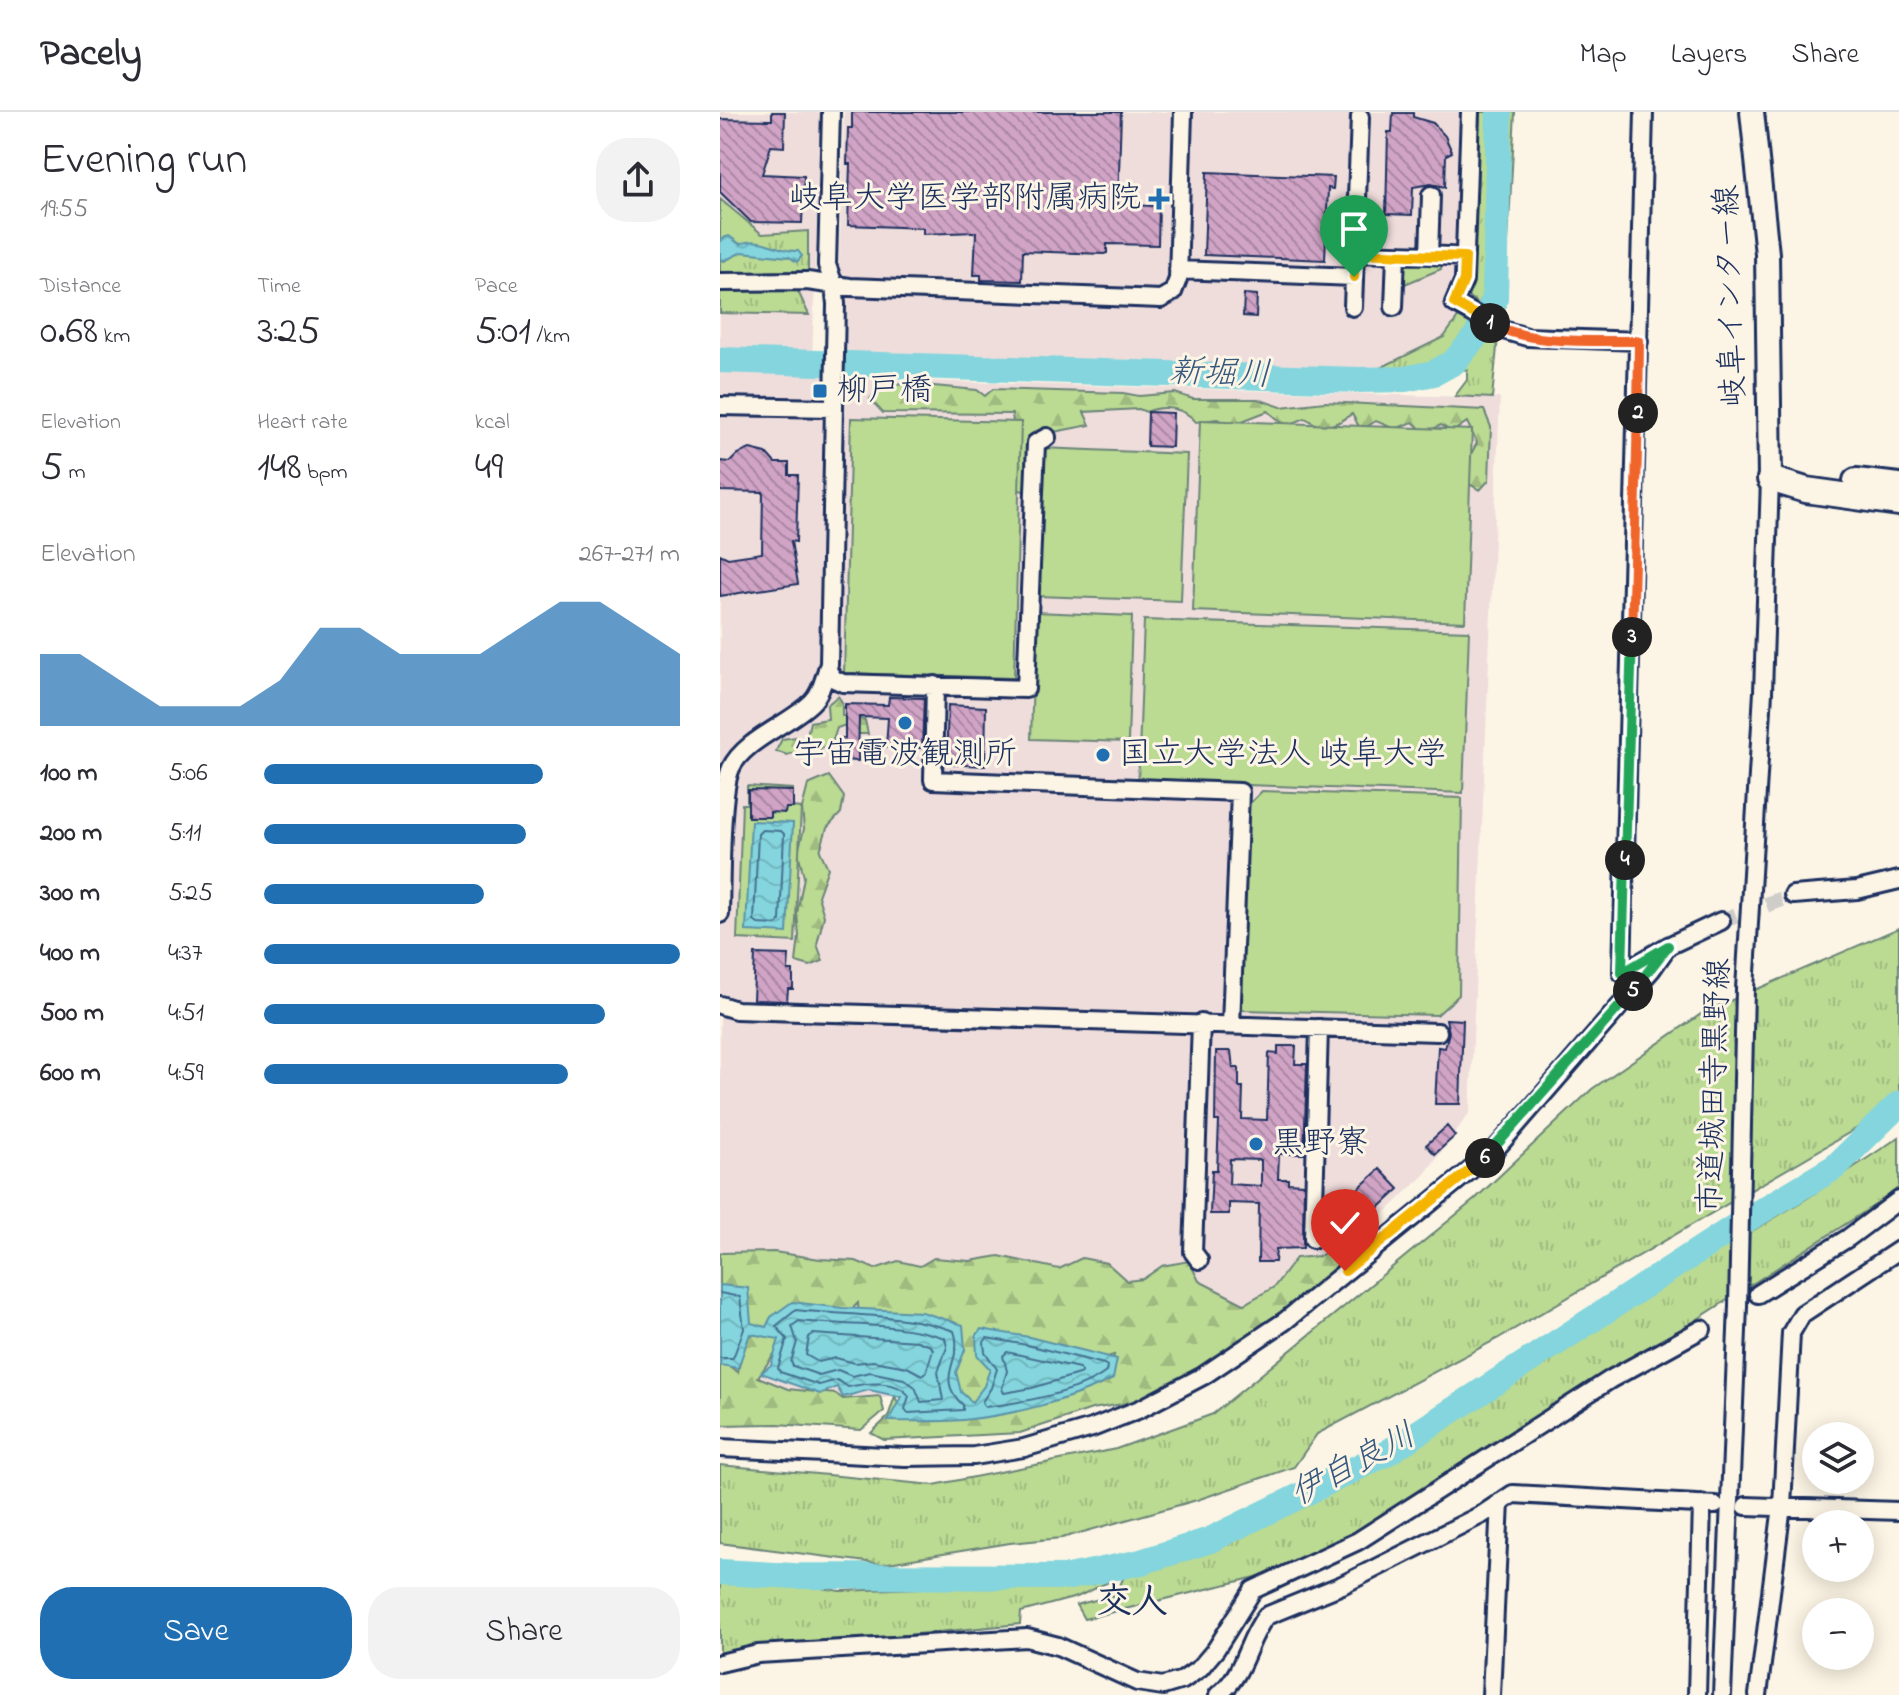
<!DOCTYPE html>
<meta charset="utf-8">
<style>
:root{--surface:#fff;--page:#f2f2f3;--text:#2b2b33;--muted:#7c7c81;--line:#e1e1e2;--accent:#1f6fb2}
body{margin:0;font-family:"Indie Flower","Klee One",sans-serif;background:var(--page);color:var(--text);height:100vh;display:flex;flex-direction:column;font-size:30px;white-space:nowrap}
*{box-sizing:border-box;margin:0}
p{font-size:26px;color:var(--muted)}
.icon{flex:none;width:44px;height:44px;fill:none;stroke:currentColor;stroke-width:2;stroke-linecap:round;stroke-linejoin:round}
.map{position:relative;flex:1;overflow:hidden}
.sheet{display:flex;flex-direction:column;background:var(--surface);width:720px}
.sheet>*{flex:none}
.fabs{position:absolute;left:1082px;top:1310px;display:grid;gap:16px}
.fabs a{display:grid;place-items:center;width:72px;height:72px;border-radius:50%;background:var(--surface);box-shadow:0 4px 20px #0003;font-size:40px}
.pin{position:absolute;display:grid;place-items:center;width:68px;height:68px;color:#fff;margin:-82px -34px;border-radius:50% 50% 50% 0;rotate:-45deg;box-shadow:0 0 8px #0007}
.pin .icon{rotate:45deg}
.km{position:absolute;width:40px;height:40px;margin:-20px;border-radius:50%;background:#222;color:#fff;font-size:22px;line-height:40px;text-align:center}
.round{display:grid;place-items:center;flex:none;width:84px;height:84px;border-radius:32px;background:var(--page)}
.headline{display:flex;align-items:center;justify-content:space-between;height:136px;padding:0 40px}
h1{font-size:44px;font-weight:600;line-height:60px}
.metrics{display:grid;grid-template-columns:repeat(3,1fr);gap:12px;height:136px;padding:8px 40px}
.metrics div{display:grid;align-content:center}
.metrics b{font-size:40px;font-weight:600}
.metrics small{font-size:22px;font-weight:400}
.metrics p{font-size:22px}
.chart{height:224px;padding:16px 40px}
.chart p{display:flex;justify-content:space-between}
.chart svg{width:100%;height:144px;margin-top:8px;fill:var(--accent);opacity:.7}
.cta{display:flex;gap:16px;margin-top:auto;padding:16px 40px}
.cta a{flex:1;height:92px;border-radius:32px;background:var(--accent);color:#fff;font-size:32px;font-weight:600;line-height:92px;text-align:center}
.cta a+a{background:var(--page);color:var(--text)}
ul{padding:0 40px;list-style:none;font-size:26px}
li{display:grid;grid-template-columns:128px 96px 1fr;align-items:center;height:60px}
li i{height:20px;border-radius:10px;background:var(--accent)}
header{display:flex;align-items:center;gap:48px;box-sizing:border-box;height:112px;padding:0 40px;background:var(--surface);border-bottom:2px solid var(--line)}
header strong{font-size:38px}
nav{display:flex;gap:44px;margin-inline-start:auto;font-size:28px}
main{display:flex;flex:1;min-height:0}
.map>svg:first-child{display:block}
.built{fill:#efdddc}
.grass{fill:url(#grass-tufts);stroke:#6b8478;stroke-width:2}
.forest{fill:url(#forest-firs);stroke:#6b8478;stroke-width:2}
.pitch{fill:#bbda92;stroke:#6b8478;stroke-width:2}
.water{fill:url(#water-waves);stroke:#5a93aa;stroke-width:2}
.lines{fill:none;stroke-linecap:round;stroke-linejoin:round}
.shore{stroke:#457191;stroke-width:2}
.river{stroke:#84d5dd;stroke-width:26}
.building{fill:url(#building-back-hatch);stroke:#1b2f5e;stroke-width:2;fill-rule:evenodd}
.minor-tunnel{stroke:#cfcdca;stroke-width:16;stroke-dasharray:16 8;stroke-linecap:butt}
.minor-casing{stroke:#1b2f5e;stroke-width:22}
.major-casing{stroke:#1b2f5e;stroke-width:28}
.highway-casing{stroke:#1b2f5e;stroke-width:30}
.minor{stroke:#fcf5e5;stroke-width:16}
.major{stroke:#fcf5e5;stroke-width:22}
.highway{stroke:#fcf5e5;stroke-width:24}
.split-1-casing{stroke:#fff;stroke-width:16}
.split-2-casing{stroke:#fff;stroke-width:16}
.split-3-casing{stroke:#fff;stroke-width:16}
.split-4-casing{stroke:#fff;stroke-width:16}
.split-5-casing{stroke:#fff;stroke-width:16}
.split-6-casing{stroke:#fff;stroke-width:16}
.split-7-casing{stroke:#fff;stroke-width:16}
.split-1{stroke:#f5b400;stroke-width:10}
.split-2{stroke:#f0652b;stroke-width:10}
.split-3{stroke:#f0652b;stroke-width:10}
.split-4{stroke:#22a559;stroke-width:10}
.split-5{stroke:#22a559;stroke-width:10}
.split-6{stroke:#22a559;stroke-width:10}
.split-7{stroke:#f5b400;stroke-width:10}
.poi-dot{fill:#1f6fb2;stroke:#fcf5e5;stroke-width:3}
.labels{text-anchor:middle;dominant-baseline:central;stroke-width:6;stroke-linejoin:round;paint-order:stroke}
.poi-label{font-size:32px;fill:#1b2f5e;stroke:#fcf5e5;text-anchor:start}
.street-label{font-size:32px;fill:#1b2f5e;stroke:#fcf5e5}
.water-label{font-size:34px;font-style:italic;fill:#35587e;stroke:#fcf5e5}
.quarter-label{font-size:36px;font-weight:bold;fill:#1b2f5e;stroke:#fcf5e5}
</style>
<header>
<strong>Pacely</strong>
<nav><a>Map</a><a>Layers</a><a>Share</a></nav>
</header>
<main>
<section class="sheet">
<div class="headline"><div><h1>Evening run</h1><p>19:55</p></div><a class="round"><svg class="icon" aria-label="share" viewBox="0 0 24 24"><path d="M12 15V3M7 8l5-5 5 5M5 13v7h14v-7"/></svg></a></div>
<div class="metrics">
<div><p>Distance</p><b>0.68<small> km</small></b></div>
<div><p>Time</p><b>3:25</b></div>
<div><p>Pace</p><b>5:01<small> /km</small></b></div>
</div>
<div class="metrics">
<div><p>Elevation</p><b>5<small> m</small></b></div>
<div><p>Heart rate</p><b>148<small> bpm</small></b></div>
<div><p>kcal</p><b>49</b></div>
</div>
<div class="chart"><p><span>Elevation</span>267–271 m</p>
<svg viewBox="0 0 160 44" preserveAspectRatio="none"><path d="M0 44V22L10 22L20 30L30 38L40 38L50 38L60 30L70 14L80 14L90 22L100 22L110 22L120 14L130 6L140 6L150 14L160 22V44z"/></svg>
</div>
<ul>
<li><b>100 m</b>5:06<i style="width:67%"></i></li>
<li><b>200 m</b>5:11<i style="width:63%"></i></li>
<li><b>300 m</b>5:25<i style="width:53%"></i></li>
<li><b>400 m</b>4:37<i style="width:100%"></i></li>
<li><b>500 m</b>4:51<i style="width:82%"></i></li>
<li><b>600 m</b>4:59<i style="width:73%"></i></li>
</ul>
<div class="cta"><a>Save</a><a>Share</a></div>
</section>
<div class="map">
<svg width="1179" height="1583" viewBox="0 0 1179 1583">
<defs>
<pattern id="grass-tufts" width="24" height="20" patternUnits="userSpaceOnUse" patternTransform="scale(2)"><rect width="24" height="20" fill="#bbda92"/><path d="M3 7l-1-3M5 7V3M7 7l1-3M15 17l-1-3M17 17v-4M19 17l1-3" fill="none" stroke="#a0bb80"/></pattern>
<pattern id="forest-firs" width="22" height="20" patternUnits="userSpaceOnUse" patternTransform="scale(2)"><rect width="22" height="20" fill="#bbda92"/><path d="M5 1l3.5 6h-7zM16 11l3.5 6h-7z" fill="#a0bb80"/></pattern>
<pattern id="water-waves" width="16" height="10" patternUnits="userSpaceOnUse" patternTransform="scale(2)"><rect width="16" height="10" fill="#84d5dd"/><path d="M0 5q4-4 8 0t8 0" fill="none" stroke="#71b7c0"/></pattern>
<pattern id="building-back-hatch" width="6" height="6" patternUnits="userSpaceOnUse" patternTransform="scale(2)"><rect width="6" height="6" fill="#d1a4c6"/><path d="M-1 5l2 2M0 0l6 6M5-1l2 2" fill="none" stroke="#a986a4"/></pattern>
</defs>
<rect width="100%" height="100%" fill="#fcf5e5"/>
<filter id="ink" filterUnits="userSpaceOnUse"><feTurbulence type="fractalNoise" baseFrequency=".0125" numOctaves="2"/><feDisplacementMap in="SourceGraphic" scale="16" xChannelSelector="R" yChannelSelector="G"/><feConvolveMatrix kernelMatrix="1 2 1 2 8 2 1 2 1" color-interpolation-filters="sRGB"/></filter>
<g filter="url(#ink)">
<path class="built" d="M0 0H101L92 251 143 267 780 286 750 1000 705 1062 631 1134 530 1215 0 1317Z
M124 0H760L753 173 739 204 724 225 660 256 116 242Z"/>
<path class="grass" d="M760 0H774L770 184 763 195 747 184 753 173Z
M784 0H795L784 205 779 182Z
M0 87 42 122 88 119V164L0 167Z
M691 150H722L721 157 685 172 684 155Z
M48 176 77 177 89 203 0 201V178L13 180Z
M739 204 778 225 772 286 735 284 747 268V258L712 251 666 267 660 256 724 225Z
M1179 816V981L1156 1005 777 1227 597 1322 574 1355 477 1388 342 1426 290 1431 162 1452 0 1431V1353L214 1373 396 1337 493 1302 754 1088 872 977 984 900Z
M1179 1025V1075L1163 1088 735 1363 584 1448 536 1465 364 1507 356 1493 395 1483 406 1461 490 1436 580 1394 863 1224 922 1184 1086 1087Z
M0 1460 120 1479 311 1472 385 1463 395 1467 357 1485 301 1500 300 1512 19 1539 0 1544Z"/>
<path class="forest" d="M192 272 257 278 265 284 273 277 403 281 419 284 455 281 473 287H538L561 295 605 290 764 298 771 315 769 368 760 378 747 371V349L757 331 747 310 732 320 721 313 705 321 693 310 675 317 656 309 641 318 632 302 619 310 603 316 585 306 566 314 548 299 512 313 497 307 476 310C464 295 443 293 426 300L419 297 364 300 370 313 313 324 316 328 306 348 313 361 307 380 296 377 295 328 292 302 163 301 150 287 162 273Z
M118 584 122 590V604L145 608 148 622H138L129 612 117 616 112 631 102 636 98 642 87 645 76 640 67 643 56 639 62 627 76 625 85 632 90 610 108 607 107 593Z
M109 664 124 685 121 701 107 716 100 739 108 756 98 784 104 804 97 832 103 849 90 854 76 850 79 824 77 801 84 765 78 740 84 717 82 696 88 673Z
M633 1121 647 1129 619 1158 594 1178 559 1210 458 1273 427 1288 372 1297 300 1321 164 1328 151 1321 168 1305 175 1284 181 1299 176 1309 259 1305 332 1285 360 1268 362 1275 376 1272 391 1264 394 1243 374 1249 321 1232 292 1236 282 1221 277 1225 267 1218 260 1229 273 1265 262 1287 245 1297 229 1259 241 1244V1215L215 1210 195 1212 181 1205 162 1213 139 1210 138 1191 121 1208 75 1197 56 1217 30 1214 24 1197 25 1183 0 1180V1141L54 1140 100 1147 136 1149 155 1157 178 1149 200 1154 214 1146 250 1149 279 1144 339 1157 362 1146 387 1151 407 1169 423 1167 442 1154 469 1149 479 1169 524 1192 554 1175 576 1146 600 1144Z
M45 1219 64 1228 38 1265 68 1277 116 1282 123 1287 160 1284 164 1299 141 1318 57 1312 0 1313V1248L18 1260 25 1225Z"/>
<path class="pitch" d="M131 306 301 310 294 566 124 561Z
M480 308 752 318 745 510 473 499Z
M321 336 467 342 461 489 316 484Z
M315 500 412 504 408 630 311 627Z
M424 508 749 519 743 681 418 669Z
M27 674 73 677 72 695 81 696 75 830 17 827 22 692H27Z
M542 679 742 686 739 883 717 903 522 898 526 695Z"/>
<path class="water" d="M9 124 20 132C42 123 57 140 78 139L82 144 77 150 69 145 22 140 4 149 0 146V127Z
M31 709 73 711 67 821 26 819Z
M0 1173 28 1176 31 1211 46 1215 51 1205 72 1190 123 1196 202 1200 243 1213 245 1238 236 1260 241 1280 252 1290 264 1274 270 1257 257 1243 256 1224 261 1217 309 1225 397 1247 393 1267C348 1289 293 1303 243 1308 218 1310 193 1309 168 1309L181 1285 149 1278 123 1285 117 1275 100 1282 41 1261 51 1253 59 1227 30 1222 18 1256 0 1253Z"/>
<g class="lines">
<path class="shore" d="M42 718 61 719 64 722 60 809 57 813 38 812 34 809 38 722Z
M0 1181 20 1185 24 1217 13 1246H0
M76 1198C129 1204 184 1201 234 1219 245 1247 212 1265 243 1293V1298L188 1301 185 1297 189 1284C177 1267 146 1271 128 1275L117 1268 99 1273 60 1260 58 1256 67 1227 56 1214Z
M79 1209C127 1214 179 1210 225 1226L227 1235 218 1260 223 1288 201 1290 195 1275 184 1267 150 1260 132 1264 118 1258 99 1263 73 1254 71 1250 77 1230 72 1214Z
M93 1222 197 1229 211 1234 213 1238 206 1260 202 1263 187 1255 153 1249 135 1251 116 1246 98 1250 86 1243 89 1225Z
M267 1226 307 1233 384 1252 387 1254 386 1260C359 1281 299 1291 265 1295L262 1290 271 1276 277 1257 265 1240 264 1230Z
M287 1240 359 1256 362 1261 312 1276 284 1281 282 1277 287 1259 283 1244Z"/>
<path class="river" d="M0 248 639 268 685 267 714 261 734 250 757 223 775 186 779 0
M0 1460 74 1464 349 1465 421 1450 490 1428 667 1341 1016 1114 1115 1055 1179 992"/>
</g>
<path class="building" d="M52 0H65L64 35 51 34 42 62 84 64 82 111 31 110 0 80V7L52 8Z
M132 0H401L398 93 439 94 438 133 387 132V141L384 142 303 139 302 169 261 168V163H254L256 120 203 122V116L128 113 130 52H127L128 16H132Z
M673 1H693V5L713 11 725 24 732 40 726 43 725 75 711 72 693 75 692 103 666 102 668 20H672Z
M487 60 614 65 613 77 608 76 605 148 484 143Z
M524 182 537 183 536 205 523 204Z
M428 300 453 301 452 335 427 334Z
M30 337 46 341 55 351H69V363H78L76 430 71 429 78 472 0 484V442L8 446 42 441 43 380 0 379V349L10 350 18 342Z
M169 585 204 586 202 636 166 635 168 606 139 605 138 649 117 648 118 626H125V592L168 593Z
M228 593 266 595 265 654 226 652Z
M28 678 73 679V696H66L65 701 50 700V705H28Z
M35 842 69 843 68 859H73V877H68L67 889 33 888Z
M726 907 743 908 740 992H715L718 935 725 936 729 920Z
M558 934H576L575 952H587L584 1042H559L558 1067H568V1071L584 1072 583 1136 556 1137 555 1150H538L539 1092 509 1091V1102H490L492 1058H497L499 1009H495L496 939H511L513 956H519V975H523L522 1007 547 1008 549 941 558 942ZM510 1047 541 1048V1074L509 1072Z
M727 1014 735 1024 715 1042 706 1033Z
M660 1057 679 1077 649 1105 630 1084Z"/>
<g class="lines">
<path class="minor-tunnel" d="M1001 809 1073 783"/>
<g class="minor-casing">
<path id="minor" d="M750 0 744 168 734 191 783 218 807 225 919 229
M711 83 709 143 745 145
M635 141 709 143
M458 158 634 165
M0 170 87 169 130 175 441 187 453 180 458 167 463 0
M633 195 640 5
M674 195 676 143
M0 294 113 296
M107 557 114 567 123 571 306 577 316 331 327 325
M215 573 213 668 520 680 511 913
M1073 783 1137 778 1179 768
M0 802C1 771 0 681 11 656 24 628 70 612 92 590 102 580 104 565 109 552L116 192 114 173 107 153 111 0
M902 861 924 0
M902 861 948 834 1001 809
M0 893 16 898 718 920
M593 1127 599 916
M479 1148 473 1140 481 911
M1038 1182 1128 1126 1179 1088
M0 1336 185 1345 254 1344 304 1336 372 1316 420 1297 483 1264 565 1209 774 1039 932 857 948 834
M1026 1394 1179 1399
M0 1551 38 1542 307 1526 338 1534 417 1570 443 1574 463 1568 480 1556 496 1537 533 1478 638 1429 891 1267 982 1217
M498 1583C525 1563 526 1529 546 1504L622 1473 763 1402 793 1382 995 1393
M771 1583 780 1390
M977 1583 982 1392
M1002 1583 1018 1194 1025 877 1043 580 1050 367
M1038 1583 1062 1394 1071 1221 1082 1202 1179 1138"/>
</g>
<g class="major-casing">
<path id="major" d="M1032 0 1047 142 1050 367"/>
</g>
<g class="highway-casing">
<path id="highway" d="M1050 367 1086 378 1179 391
M1136 369 1179 374"/>
</g>
<use href="#minor" class="minor"/>
<use href="#major" class="major"/>
<use href="#highway" class="highway"/>
</g>
</g>
<g class="lines" filter="url(#ink)">
<g class="split-1-casing">
<path id="split-1" d="M634 165 635 141 745 145 744 168 734 191 770 211"/>
</g>
<g class="split-2-casing">
<path id="split-2" d="M770 211C812 234 872 228 919 229L918 301"/>
</g>
<g class="split-3-casing">
<path id="split-3" d="M912 525 918 301"/>
</g>
<g class="split-4-casing">
<path id="split-4" d="M905 748 912 525"/>
</g>
<g class="split-5-casing">
<path id="split-5" d="M905 748 902 861 948 834 913 879"/>
</g>
<g class="split-6-casing">
<path id="split-6" d="M765 1046 913 879"/>
</g>
<g class="split-7-casing">
<path id="split-7" d="M625 1159 765 1046"/>
</g>
<use href="#split-1" class="split-1"/>
<use href="#split-2" class="split-2"/>
<use href="#split-3" class="split-3"/>
<use href="#split-4" class="split-4"/>
<use href="#split-5" class="split-5"/>
<use href="#split-6" class="split-6"/>
<use href="#split-7" class="split-7"/>
</g>
<g class="poi-dot">
<path d="M435 75h8v8h8v8h-8v8h-8v-8h-8v-8h8z"/>
<rect x="92" y="271" width="16" height="16" rx="4"/>
<circle cx="185" cy="611" r="8"/>
<circle cx="383" cy="643" r="8"/>
<circle cx="536" cy="1032" r="8"/>
</g>
<g class="labels">
<g class="poi-label">
<text x="421" y="87" text-anchor="end">岐阜大学医学部附属病院</text>
<text x="116" y="279">柳戸橋</text>
<text x="185" y="643" text-anchor="middle">宇宙電波観測所</text>
<text x="399" y="643">国立大学法人 岐阜大学</text>
<text x="552" y="1032">黒野寮</text>
</g>
<g class="street-label">
<text transform="translate(1012 184) rotate(-92)">岐阜インター線</text>
<text transform="translate(996 974) rotate(-88)">市道城田寺黒野線</text>
</g>
<g class="water-label">
<text transform="translate(500 263) rotate(2)">新堀川</text>
<text transform="translate(634 1354) rotate(-28)">伊自良川</text>
</g>
<g class="quarter-label">
<text x="412" y="1491">交人</text>
</g>
</g>
</svg>
<div class="fabs">
<a><svg class="icon" aria-label="layers" viewBox="0 0 24 24"><path d="M12 4l9 5-9 5-9-5zM3 14l9 5 9-5"/></svg></a>
<a>+</a>
<a>−</a>
</div>
<div class="pin" style="left:634px;top:165px;background:#1e9e55"><svg class="icon" aria-label="arrive" viewBox="0 0 24 24"><path d="M6 21V4h12l-3 4 3 4H6"/></svg></div>
<div class="pin" style="left:625px;top:1159px;background:#d93025"><svg class="icon" aria-label="check" viewBox="0 0 24 24"><path d="M5 12l5 5 9-10"/></svg></div>
<b class="km" style="left:770px;top:211px">1</b>
<b class="km" style="left:918px;top:301px">2</b>
<b class="km" style="left:912px;top:525px">3</b>
<b class="km" style="left:905px;top:748px">4</b>
<b class="km" style="left:913px;top:879px">5</b>
<b class="km" style="left:765px;top:1046px">6</b>
</div>
</main>
